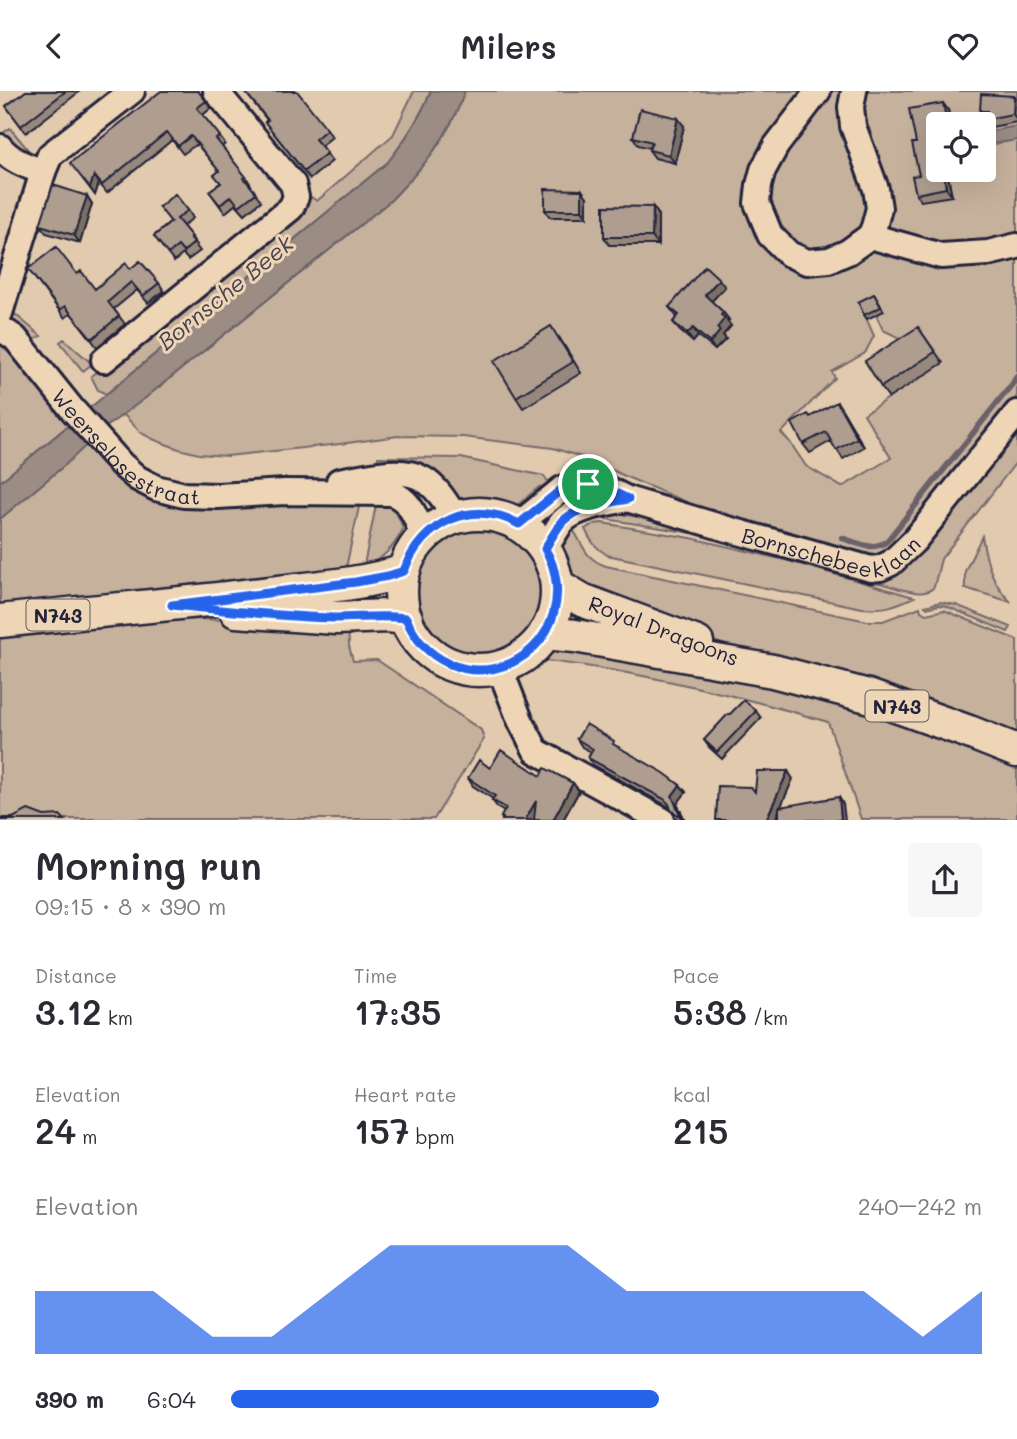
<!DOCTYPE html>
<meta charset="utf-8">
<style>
:root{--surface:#fff;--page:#f7f7f7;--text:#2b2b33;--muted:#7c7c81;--accent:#2563eb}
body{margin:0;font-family:Mali,sans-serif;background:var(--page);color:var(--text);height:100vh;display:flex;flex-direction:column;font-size:26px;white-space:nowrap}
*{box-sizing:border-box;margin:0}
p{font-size:23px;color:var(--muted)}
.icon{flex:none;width:38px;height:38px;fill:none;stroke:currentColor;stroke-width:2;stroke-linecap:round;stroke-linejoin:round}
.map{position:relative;height:729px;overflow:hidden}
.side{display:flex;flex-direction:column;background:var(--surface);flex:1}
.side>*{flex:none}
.controls{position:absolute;left:926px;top:21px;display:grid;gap:14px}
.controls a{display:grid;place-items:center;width:70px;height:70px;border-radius:7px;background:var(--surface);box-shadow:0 7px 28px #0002;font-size:35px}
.pin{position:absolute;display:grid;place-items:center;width:60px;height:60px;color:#fff;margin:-30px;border:4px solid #fff;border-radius:50%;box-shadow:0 2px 7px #0007}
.round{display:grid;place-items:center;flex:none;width:74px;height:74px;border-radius:7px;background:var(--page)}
.headline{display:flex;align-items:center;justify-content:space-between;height:119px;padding:0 35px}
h1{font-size:38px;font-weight:600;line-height:52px}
.figures{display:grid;grid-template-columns:repeat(3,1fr);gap:10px;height:119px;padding:7px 35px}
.figures div{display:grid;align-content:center}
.figures b{font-size:35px;font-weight:600}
.figures small{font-size:19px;font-weight:400}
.figures p{font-size:19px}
.chart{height:196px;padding:14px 35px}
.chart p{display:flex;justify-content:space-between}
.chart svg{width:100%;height:126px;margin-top:7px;fill:var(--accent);opacity:.7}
ul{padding:0 35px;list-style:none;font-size:23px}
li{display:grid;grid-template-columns:112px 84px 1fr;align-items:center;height:52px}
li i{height:18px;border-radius:9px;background:var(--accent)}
header{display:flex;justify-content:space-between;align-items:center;height:91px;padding:0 35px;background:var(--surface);font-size:32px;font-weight:600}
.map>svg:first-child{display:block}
.green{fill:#c6b19d;stroke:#746a6c;stroke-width:2;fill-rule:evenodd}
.water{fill:#9b8c84;stroke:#6b6267;stroke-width:2}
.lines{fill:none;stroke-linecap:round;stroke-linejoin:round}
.stream{stroke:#6b6267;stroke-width:6}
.minor-casing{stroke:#22223b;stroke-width:30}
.major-casing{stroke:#22223b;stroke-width:37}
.minor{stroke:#eed5b6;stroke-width:24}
.major{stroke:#eed5b6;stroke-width:32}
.wall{fill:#96887c;stroke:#22223b;stroke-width:2}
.shaded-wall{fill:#7a6f65;stroke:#22223b;stroke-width:2}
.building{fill:#af9e90;stroke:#22223b;stroke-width:2}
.route-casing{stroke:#fff;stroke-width:14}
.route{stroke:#2563eb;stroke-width:9}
.labels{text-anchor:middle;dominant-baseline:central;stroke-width:6;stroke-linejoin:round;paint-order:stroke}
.shield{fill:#eed5b6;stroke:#5f5860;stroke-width:2}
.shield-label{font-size:19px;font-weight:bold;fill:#22223b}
.street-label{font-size:21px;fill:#22223b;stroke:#eed5b6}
.water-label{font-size:23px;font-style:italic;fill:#464251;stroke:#eed5b6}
</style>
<header><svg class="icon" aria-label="back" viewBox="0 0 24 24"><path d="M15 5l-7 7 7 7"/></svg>Milers<svg class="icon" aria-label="heart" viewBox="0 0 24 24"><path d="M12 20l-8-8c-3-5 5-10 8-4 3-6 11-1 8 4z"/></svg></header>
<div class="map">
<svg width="1017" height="729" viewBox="0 0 1017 729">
<rect width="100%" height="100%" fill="#e2caae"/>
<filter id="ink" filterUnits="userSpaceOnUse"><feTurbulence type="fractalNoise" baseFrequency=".0143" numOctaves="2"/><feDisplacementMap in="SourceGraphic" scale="14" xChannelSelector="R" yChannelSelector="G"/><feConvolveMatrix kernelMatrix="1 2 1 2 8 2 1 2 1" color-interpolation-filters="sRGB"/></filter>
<g filter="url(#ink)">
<path class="green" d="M414 0H431C420 27 406 48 388 71L106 303 98 299 91 285 311 106 317 110 393 44Z
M465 0H1017V305L908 450 876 466 737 432 629 387 591 369 553 357 463 346 398 345 340 353 227 365 199 363 179 358 155 349 141 342 123 323 144 308 390 110C424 75 448 48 465 0ZM938 33H984V79H938ZM861 215 883 220 876 224 883 239 904 249 942 272 864 323 891 367 842 396 806 375 789 350 781 342 835 287 832 281 865 262 874 245Z
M10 37 29 60 27 64 0 44Z
M10 219 41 245 34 249C19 246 10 234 10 219Z
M64 248 92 273 83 280 60 251Z
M0 252 12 260 71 332 0 391Z
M1017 339V370L941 468 934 496C924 506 913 500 900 498L802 469 697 443 698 437 902 478 911 471Z
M88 352 137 399 360 411 346 477C285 487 222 494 160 500 107 505 53 507 0 515V428L66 373Z
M378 366 461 367 544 385 551 395 539 396 515 416 477 415 460 412 376 376Z
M377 409 386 410C395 419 400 426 403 438 396 453 382 471 364 474Z
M610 421 693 436 692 442 594 426Z
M602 432 691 447 789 470 914 506C892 516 886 518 862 517L607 464C596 457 590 450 585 438L594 433Z
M569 433C583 450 582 467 606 475L867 530H883L920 516 921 520 926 523 944 519 1017 549V647L789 571 731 556 586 505 561 483 556 464 557 451Z
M414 500a65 65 0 1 1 130 0a65 65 0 1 1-130 0Z
M982 445C986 470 992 493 1011 511L965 497V480Z
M940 511 956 514 1011 536 1008 541 946 515 939 514 927 517 925 515Z
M162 528 348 530 349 555 353 570 377 569 481 639 484 648 434 728H0V544Z
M550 553 791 595 977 659 1017 676V728H861L828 631C730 602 631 578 529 568L540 558Z"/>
<path class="water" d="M431 0H465C448 48 424 75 390 110L144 308 106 336 66 373 0 428V391L388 71C406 48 420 27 431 0Z
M1017 35V49L993 53 991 40Z"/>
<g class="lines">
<path class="stream" d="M842 447C858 452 872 461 887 450L1013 292 1017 285"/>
<g class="minor-casing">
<g id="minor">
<path d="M818 0 776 55 763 79 759 94 757 112 770 144 789 163 807 171 829 169 848 161 870 145 874 136 879 117 876 98 853 35 851 16 854 0"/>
<path d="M0 56C11 70 28 75 43 81"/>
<path d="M870 145 941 165 988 162 1017 155"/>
<path d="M0 222 43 81 50 64 132 0"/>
<path id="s1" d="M0 237 15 247 72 318 121 373 137 387 156 397 184 404 218 405 285 401 392 402C413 411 415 427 424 446"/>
<path d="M104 269 291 117 296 106 293 93 216 0"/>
<path d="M339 390C362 386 402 375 423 388 437 396 447 413 455 426"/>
<path id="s2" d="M519 433 562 398 576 392 588 393 601 395 627 408 724 437 871 478 880 477 891 472 914 450 1017 322"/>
<path d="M545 458C551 449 556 438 563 430 577 416 609 412 627 408"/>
<path d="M499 575 520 629 536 660 662 729"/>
</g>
</g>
<g class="major-casing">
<path id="major" d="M401 501a78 78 0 1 1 156 0a78 78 0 1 1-156 0Z
M557 494 582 509 697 552
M236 520 336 527 388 525 406 527
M0 530C93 520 185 513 277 501 320 496 364 493 404 480
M545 542 575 545 773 580 868 605 969 641 1017 660"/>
</g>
<use href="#minor" class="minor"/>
<use href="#major" class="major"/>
</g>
<path class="wall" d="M26 0H78L79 1 26 42 6 15Z
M198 0 211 17 203 24 225 53 222 56 246 86 251 94H250L261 110 245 123 236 113 225 122 209 100 220 92 219 80 197 53 183 63 172 49 107 102 99 92 95 104 76 79Z
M246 2 327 38 332 46 321 55 332 70 310 88 271 39 265 31 267 29Z
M1017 9V31L992 36 980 20Z
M948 19 951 33H938V79L952 105 921 110 916 103 919 84 916 52Z
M684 35 675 72 655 67 649 59 650 57 638 54 633 46Z
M87 105 92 113 80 152 46 142 40 134Z
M587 106V126H550L545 119Z
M159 116 188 119 193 127 183 135 197 154 196 155 200 160 188 169 183 163 174 171 154 145 171 131Z
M653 116 658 123V154H609L604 146Z
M28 178 77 183 95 198 130 178 159 192 164 200 148 212 137 199 114 218 125 233 97 256 71 222 65 227Z
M725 196 711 210 723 221 729 229 727 230 731 235 723 244 726 248 715 259 698 245 693 251 679 239 673 231 677 226 669 216Z
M874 203 884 220 867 228 864 224Z
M918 236 943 272 889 307 881 296Z
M559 246 581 282 523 317 516 306Z
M837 311 864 356 843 368 831 350 810 362 803 353 810 326Z
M756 620 761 627 722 668 709 656 704 649Z
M577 648 618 656 680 694 686 701 677 713 685 729H679L676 727 669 716 593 674 588 667 591 661 582 656Z
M490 677 541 685 573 692 579 700 563 729 502 728 501 726 504 721 498 717 492 709 493 708 473 695 468 687Z"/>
<path class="shaded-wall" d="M1014 5 1017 9V29L1013 23Z
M943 12 948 19 951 33H947Z
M678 27 684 35 675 72 669 64Z
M943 79H947L952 105 946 97Z
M94 84 99 92 95 104 90 97Z
M582 99 587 106V126L582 119Z
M87 105 92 113 80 152 74 144Z
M653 116 658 123V154L652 146Z
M719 188 725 196 710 212 705 204Z
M723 221 729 229 727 230 731 235 723 244 726 248 715 259 710 252 717 237 721 224Z
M693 237 698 245 693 251 687 243Z
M837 311 843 320 864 356 857 347Z
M788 680 793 688 775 729H766Z
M573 692 579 700 563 729H553Z
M680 694 686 701 677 713 685 729 681 726 672 705Z
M839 706 843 713 845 729H841Z
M536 710 535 729H525Z"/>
<path class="building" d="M26 0H66L21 35 6 15Z
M161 0H198L206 10 197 17 220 45 216 48 246 86 244 87 256 102 239 115 231 105 220 114 209 100 221 92 214 84 219 80 191 45 178 55 167 41 102 94 94 84 90 97 70 72Z
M248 0H297L327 38 315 48 327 62 304 80 265 31 268 29 246 2Z
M981 3 1014 5 1013 23 986 28 987 20H980Z
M943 12 947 33H938V79H943L946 97 916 103 912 85 919 84 912 52H916L909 18Z
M640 18 678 27 669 64 649 59 652 51 633 46Z
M53 94 87 105 74 144 40 134Z
M545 98 582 99V119H545Z
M175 103 188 119 177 128 192 146 190 147 194 152 183 161 178 155 168 163 154 145 171 131 159 116Z
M604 115 653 116 652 146H604Z
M56 156 77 183 81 180 95 198 126 172 130 178 140 170 159 192 143 205 131 191 108 211 119 225 92 248 65 215 60 219 28 178Z
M705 175 719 188 705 204 723 221 721 224 725 227 717 237 720 240 710 252 693 237 687 243 673 231 679 224 669 216Z
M874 203 881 216 864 224 858 211Z
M551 235 573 271 516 306 494 270Z
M918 236 935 261 881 296 865 270Z
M837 311 857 347 836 359 826 341 803 353 792 332 808 323 810 326Z
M744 609 756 620 717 661 704 649 728 623 729 624Z
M586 633 614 650 613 653 664 682 680 694 672 705 681 726 671 719 669 713 664 708 588 667 593 658 577 648Z
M501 659 541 685 545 677 573 692 553 729H534L536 710 525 729H502L503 727 501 726 506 717 492 709 495 705 468 687 479 669 490 677Z
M757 680H788L766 729H716L718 695 751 696 755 701Z
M839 706 841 729H779V716Z
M28 719 44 725 60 724 65 729H0V727H13Z"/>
</g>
<g class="lines" filter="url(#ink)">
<g class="route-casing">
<path id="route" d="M576 392C596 393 610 399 628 408 609 412 577 416 563 430 556 438 550 449 545 458 569 498 555 552 511 572 468 591 423 569 406 527 382 524 359 527 335 527 281 526 226 519 172 514L356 491 388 485 404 480C422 431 472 407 519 433L562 398Z"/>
</g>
<use href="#route" class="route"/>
</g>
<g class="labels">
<g class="shield">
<rect x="26.5" y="508.5" width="63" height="31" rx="5"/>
<rect x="865.5" y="599.5" width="63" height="31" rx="5"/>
</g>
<g class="shield-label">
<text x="58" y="524">N743</text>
<text x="897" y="615">N743</text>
</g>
<g class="street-label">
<text stroke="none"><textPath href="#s1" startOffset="178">Weerselosestraat</textPath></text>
<text stroke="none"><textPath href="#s2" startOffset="340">Bornschebeeklaan</textPath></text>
<text transform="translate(664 539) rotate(21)">Royal Dragoons</text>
</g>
<g class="water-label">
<text transform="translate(225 201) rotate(-39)">Bornsche Beek</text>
</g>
</g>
</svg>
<div class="controls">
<a><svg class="icon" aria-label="locate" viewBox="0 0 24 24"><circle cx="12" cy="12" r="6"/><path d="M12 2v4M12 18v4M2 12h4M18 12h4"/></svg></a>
</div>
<div class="pin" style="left:588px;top:393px;background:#1e9e55"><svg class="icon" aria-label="arrive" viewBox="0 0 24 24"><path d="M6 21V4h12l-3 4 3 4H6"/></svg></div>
</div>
<section class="side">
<div class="headline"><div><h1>Morning run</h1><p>09:15 · 8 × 390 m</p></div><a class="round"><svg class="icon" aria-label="share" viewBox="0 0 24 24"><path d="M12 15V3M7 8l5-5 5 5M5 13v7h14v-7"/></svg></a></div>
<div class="figures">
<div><p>Distance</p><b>3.12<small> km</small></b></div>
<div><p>Time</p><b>17:35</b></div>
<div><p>Pace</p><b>5:38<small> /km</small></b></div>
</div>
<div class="figures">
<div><p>Elevation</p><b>24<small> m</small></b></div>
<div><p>Heart rate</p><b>157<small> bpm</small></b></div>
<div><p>kcal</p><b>215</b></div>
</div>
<div class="chart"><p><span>Elevation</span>240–242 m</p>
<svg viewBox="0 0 160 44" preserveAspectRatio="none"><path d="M0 44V22L10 22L20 22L30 38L40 38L50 22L60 6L70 6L80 6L90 6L100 22L110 22L120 22L130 22L140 22L150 38L160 22V44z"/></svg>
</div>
<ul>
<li><b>390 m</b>6:04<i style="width:57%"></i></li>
</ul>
</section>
